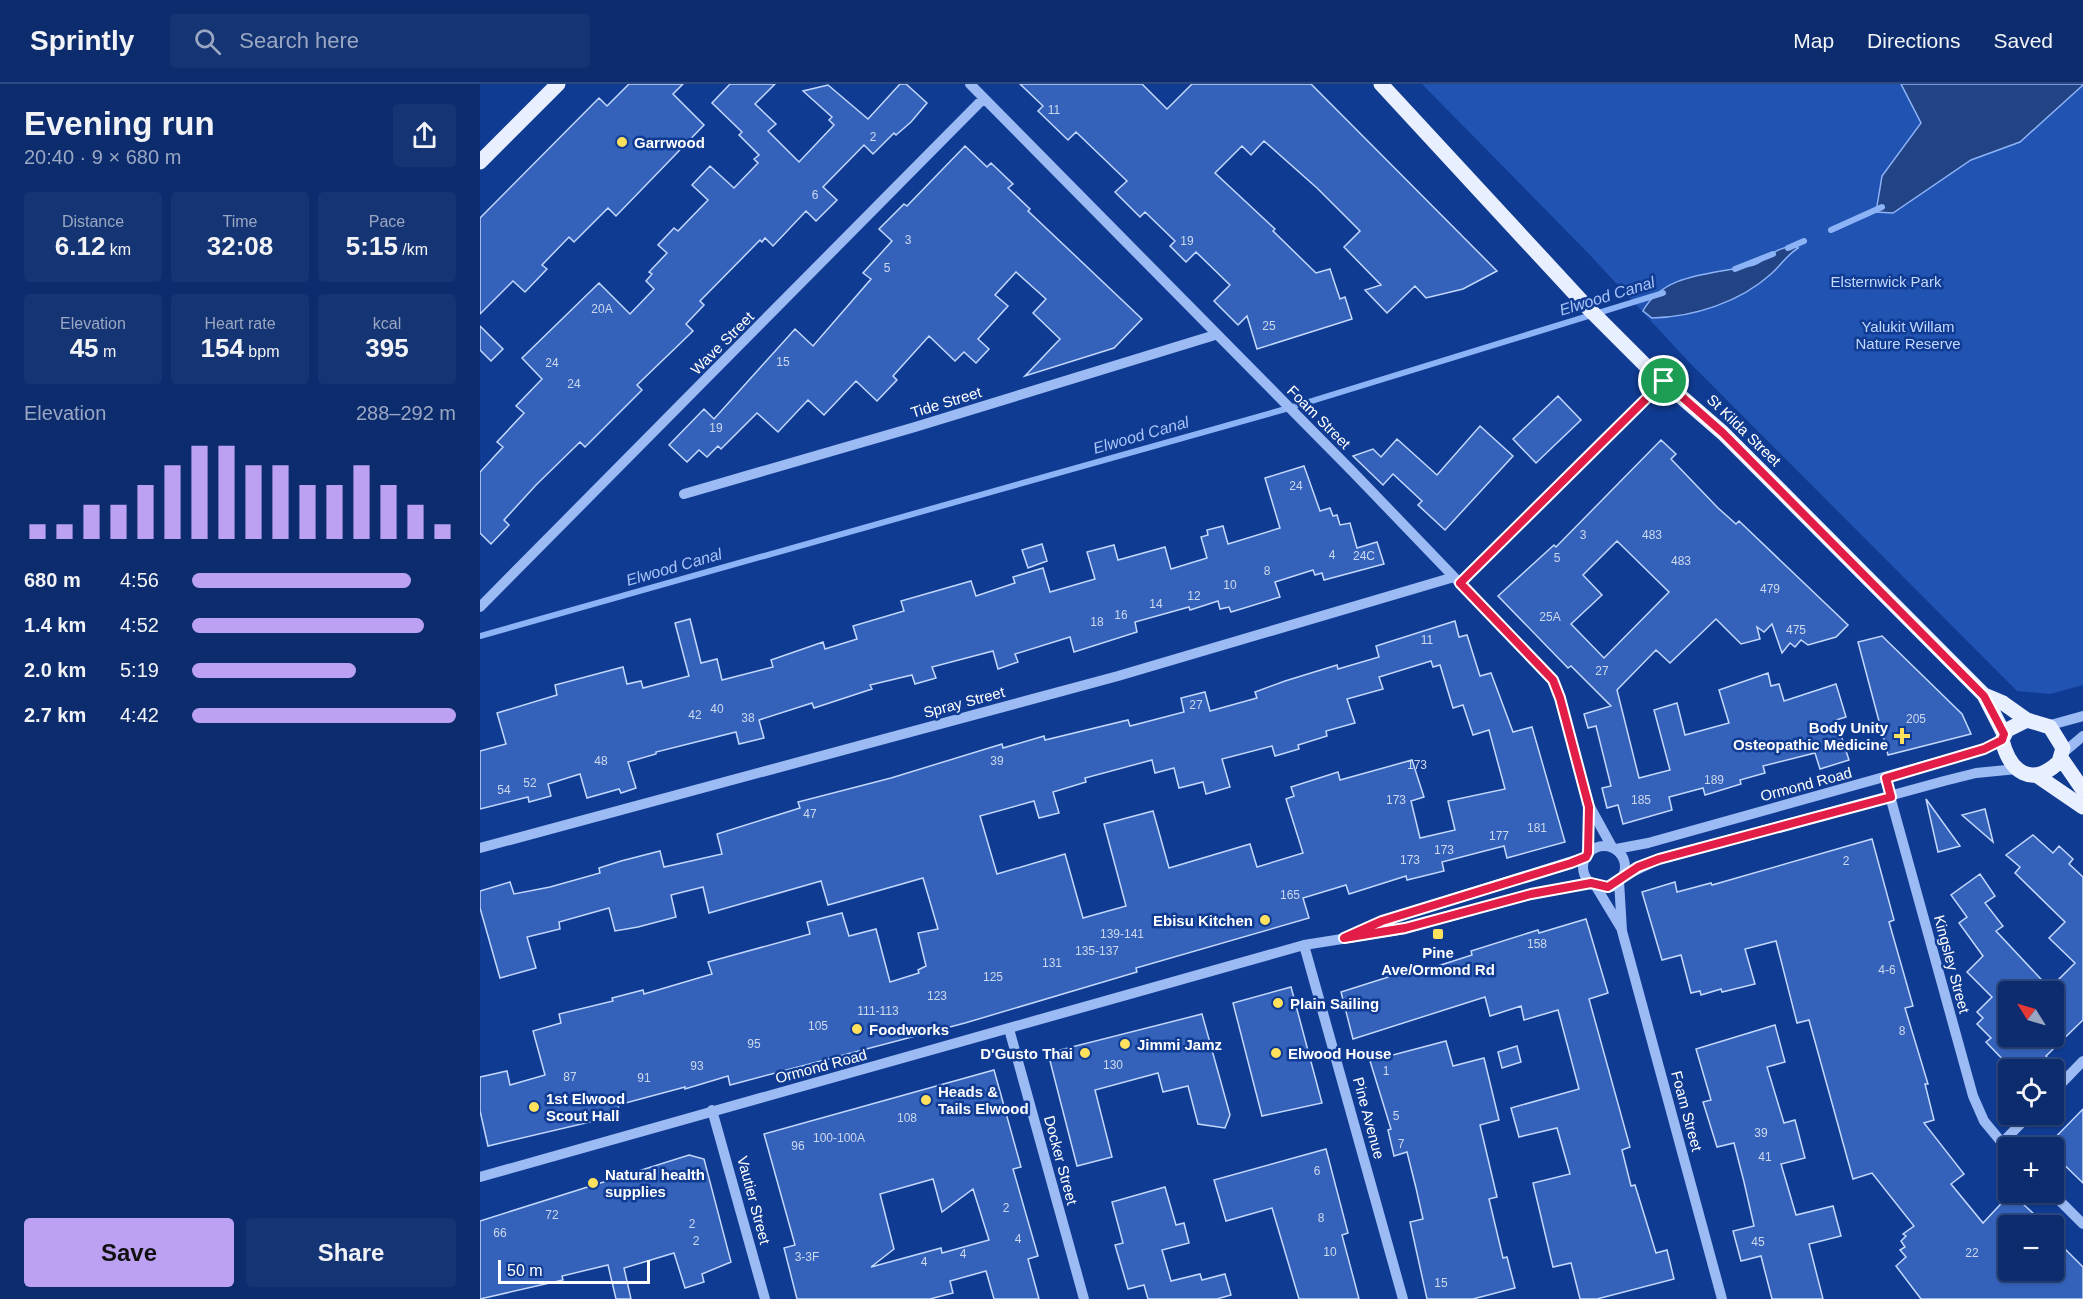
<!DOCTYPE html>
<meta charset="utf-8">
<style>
:root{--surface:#0c2c6e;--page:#153473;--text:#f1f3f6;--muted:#9aa7c2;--line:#2c4881;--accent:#bca0f2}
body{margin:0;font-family:Helvetica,sans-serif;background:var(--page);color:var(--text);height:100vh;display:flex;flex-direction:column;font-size:22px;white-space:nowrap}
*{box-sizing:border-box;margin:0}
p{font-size:20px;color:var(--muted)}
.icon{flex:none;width:33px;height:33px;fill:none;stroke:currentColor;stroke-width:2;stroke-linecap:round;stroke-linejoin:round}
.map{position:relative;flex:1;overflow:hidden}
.side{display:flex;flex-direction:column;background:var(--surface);width:480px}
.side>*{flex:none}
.needle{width:39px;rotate:307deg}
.controls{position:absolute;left:1518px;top:897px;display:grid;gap:12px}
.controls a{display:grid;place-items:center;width:66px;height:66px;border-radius:6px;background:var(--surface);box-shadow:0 2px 4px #0004,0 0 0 2px var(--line);font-size:30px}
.scale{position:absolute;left:18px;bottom:15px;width:152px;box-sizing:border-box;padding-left:6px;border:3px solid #fff;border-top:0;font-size:16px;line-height:21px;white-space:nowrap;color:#fff;-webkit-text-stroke:4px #103b92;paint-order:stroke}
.pin{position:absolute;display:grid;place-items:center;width:51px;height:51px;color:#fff;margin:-26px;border:3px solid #fff;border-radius:50%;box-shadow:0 2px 6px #0007}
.round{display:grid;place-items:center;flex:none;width:63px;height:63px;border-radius:6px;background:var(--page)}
.head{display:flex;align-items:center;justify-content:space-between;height:102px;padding:0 24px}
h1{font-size:33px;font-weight:700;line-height:45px}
.metrics{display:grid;grid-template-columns:repeat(3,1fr);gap:9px;height:102px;padding:6px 24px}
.metrics div{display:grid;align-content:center;border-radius:6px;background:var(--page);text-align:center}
.metrics b{font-size:26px;font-weight:700}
.metrics small{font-size:16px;font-weight:400}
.metrics p{font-size:16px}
.chart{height:168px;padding:12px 24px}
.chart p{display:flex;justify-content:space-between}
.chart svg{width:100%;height:108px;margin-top:6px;stroke:var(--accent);stroke-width:6}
.button{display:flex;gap:12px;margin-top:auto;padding:12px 24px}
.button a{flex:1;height:69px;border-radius:6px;background:var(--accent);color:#111;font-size:24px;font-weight:700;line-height:69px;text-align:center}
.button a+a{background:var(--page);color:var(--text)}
ul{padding:0 24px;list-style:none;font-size:20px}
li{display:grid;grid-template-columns:96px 72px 1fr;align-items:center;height:45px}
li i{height:15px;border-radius:8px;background:var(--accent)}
header{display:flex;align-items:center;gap:36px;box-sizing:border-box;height:84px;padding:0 30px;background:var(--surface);border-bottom:2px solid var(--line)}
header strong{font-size:28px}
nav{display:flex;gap:33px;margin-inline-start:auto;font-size:21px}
.search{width:420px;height:54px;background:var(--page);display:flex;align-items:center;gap:15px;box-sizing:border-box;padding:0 21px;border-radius:6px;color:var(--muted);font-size:22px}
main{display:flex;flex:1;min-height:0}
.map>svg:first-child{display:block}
.green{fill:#2153b2}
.water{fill:#224384;stroke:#8db3f7;stroke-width:1.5}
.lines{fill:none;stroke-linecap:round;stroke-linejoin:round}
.stream{stroke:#8db3f7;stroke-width:6}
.building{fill:#3462ba;stroke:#c3d8fe;stroke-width:1.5;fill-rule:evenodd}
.minor{stroke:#9cbaf3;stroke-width:10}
.major{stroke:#e8efff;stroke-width:15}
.route-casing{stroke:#fff;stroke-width:12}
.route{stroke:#e11d48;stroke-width:8}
.poi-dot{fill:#ffe15e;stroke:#103b92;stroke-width:2}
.labels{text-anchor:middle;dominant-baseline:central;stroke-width:5;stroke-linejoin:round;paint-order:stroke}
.number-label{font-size:12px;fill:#ccd8ee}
.poi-label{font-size:15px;font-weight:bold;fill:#fff;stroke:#103b92;text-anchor:start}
.park-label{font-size:15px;fill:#c3d8fe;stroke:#103b92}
.street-label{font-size:15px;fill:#fff;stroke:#103b92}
.water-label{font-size:16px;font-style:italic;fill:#a8c5fa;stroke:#103b92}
</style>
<header>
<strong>Sprintly</strong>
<div class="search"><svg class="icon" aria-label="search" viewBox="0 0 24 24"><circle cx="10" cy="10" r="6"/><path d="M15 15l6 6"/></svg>Search here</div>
<nav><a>Map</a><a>Directions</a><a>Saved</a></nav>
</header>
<main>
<section class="side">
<div class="head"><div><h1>Evening run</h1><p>20:40 · 9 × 680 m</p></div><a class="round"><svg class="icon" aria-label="share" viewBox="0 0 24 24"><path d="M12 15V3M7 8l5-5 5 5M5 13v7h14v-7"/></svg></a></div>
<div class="metrics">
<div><p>Distance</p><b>6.12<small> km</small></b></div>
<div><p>Time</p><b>32:08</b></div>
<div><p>Pace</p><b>5:15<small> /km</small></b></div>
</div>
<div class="metrics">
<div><p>Elevation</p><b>45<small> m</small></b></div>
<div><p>Heart rate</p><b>154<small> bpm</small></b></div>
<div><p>kcal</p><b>395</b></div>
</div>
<div class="chart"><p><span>Elevation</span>288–292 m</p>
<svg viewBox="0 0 160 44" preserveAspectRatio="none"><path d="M5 44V38M15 44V38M25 44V30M35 44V30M45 44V22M55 44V14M65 44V6M75 44V6M85 44V14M95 44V14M105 44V22M115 44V22M125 44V14M135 44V22M145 44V30M155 44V38"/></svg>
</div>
<ul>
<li><b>680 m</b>4:56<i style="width:83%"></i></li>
<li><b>1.4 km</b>4:52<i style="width:88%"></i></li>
<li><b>2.0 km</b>5:19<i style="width:62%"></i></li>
<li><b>2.7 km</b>4:42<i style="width:100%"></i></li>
</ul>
<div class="button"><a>Save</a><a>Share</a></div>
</section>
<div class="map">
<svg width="1603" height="1215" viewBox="0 0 1603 1215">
<rect width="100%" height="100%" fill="#103b92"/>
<path class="green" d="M942 0H1603V601L1570 610 1537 607 1208 277 1109 170Z"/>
<path class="water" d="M1421 0H1603V1L1540 58 1491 76 1413 129 1396 128 1402 92 1441 39Z
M1313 162 1318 164C1307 171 1301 181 1291 190 1260 218 1214 233 1172 234L1163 227C1181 194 1219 191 1253 185 1260 183 1269 183 1276 180 1290 173 1295 164 1313 162Z"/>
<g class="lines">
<path class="stream" d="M1351 146 1402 123
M1308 164 1324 157
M1255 185 1293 170
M0 552 809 324 1183 209"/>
</g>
<path class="building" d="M149 0H203L193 10 224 41 136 132 128 124 94 158 89 153 62 181 67 185 45 208 33 197 0 230V134L119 14 127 22Z
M250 0H295L275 20 296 40 288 47 319 78 354 41 349 36 352 33 323 7 348 1 388 35 420 0H426L447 19 431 38 416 51 414 49 393 70 384 61 343 103 357 116 336 137 326 127 293 162 285 154 282 158 280 156 220 217 224 221 206 240 213 247 157 301 162 306 105 363 100 358 56 401 24 436 29 441 11 460 0 449V388L23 363 17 358 44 329 36 322 62 295 42 274 119 199 150 230 174 205 166 197 172 190 169 188 187 169 178 161 194 144 198 147 228 116 212 101 230 82 254 104 278 79 274 75 279 71 259 51 262 48 232 19Z
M540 0H662L687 25 712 0H831L1017 187 983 205 946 214 935 202 907 229 885 206 901 201 864 163 880 147 837 104 784 57 771 71 762 62 735 89 795 145 793 147 836 189 850 185 860 215 865 213 872 235 777 265 767 232 758 241 734 217 750 201 716 168 706 178 690 162 695 157 665 128 660 133 635 108 647 97 596 48 588 56 558 27 563 22Z
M485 62 507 83 511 79 533 100 528 104 550 125 548 127 662 235 634 264 545 292 580 255 553 229 566 215 536 188 515 211 528 222 498 255 509 265 496 279 484 268 475 277 449 252 413 292 417 296 397 317 376 297 344 331 328 316 298 348 277 329 241 365 238 362 227 373 219 366 207 378 189 361 224 325 234 335 315 245 333 262 391 195 383 189 412 157 399 145 424 120 427 122Z
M0 242 23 265 11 277 0 266Z
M1078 312 1101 336 1056 379 1033 355Z
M1000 342 1033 372 965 446 938 421 942 417 913 390 903 401 873 372 893 365 901 373 917 355 957 391Z
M1181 356 1196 370 1191 375 1238 424 1256 440 1259 437 1368 541 1356 553 1328 561 1321 556 1315 563 1310 559 1302 569 1292 540 1284 548 1277 543 1280 555 1261 560 1236 535 1190 579 1176 566 1137 606 1159 694 1190 686 1174 626 1197 619 1205 651 1249 639 1239 606 1288 589 1291 602 1299 600 1304 617 1356 600 1366 633 1356 636 1369 676 1340 685 1335 669 1283 682 1285 689 1260 696 1261 700 1225 711 1223 704 1189 713 1192 726 1143 740 1138 721 1127 724 1122 704 1131 702 1116 642 1108 644 1104 630 1131 622 1091 582 1088 584 1018 512 1074 461 1076 463ZM1137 457 1189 508 1124 574 1091 540 1122 511 1103 491Z
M824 382 840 427 850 424 853 432 857 431 860 441 870 439 877 464 897 458 904 480 844 496 842 489 835 491 833 486 795 498 800 513 751 528 749 523 740 525 738 517 710 526 709 523 655 538 657 548 594 568 590 553 535 570 538 578 518 585 513 567 452 583 456 594 435 600 432 591 390 601 392 605 334 624 332 619 279 636 284 654 259 660 256 648 176 668V670L148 678 156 704 141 709 139 705 107 714 100 690 68 700 71 712 49 718 48 713 0 725V667L26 660 17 629 77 611 75 601 143 583 147 600 161 597 163 604 209 592 195 539 210 535 221 579 237 575 242 596 293 583 291 576 343 558 345 565 377 555 373 542 424 527 421 517 491 497 496 512 535 499 533 493 563 484 570 508 615 495 607 468 634 461 638 476 685 463 691 485 727 474 721 453 728 451 727 446 743 442 748 460 800 444 785 394Z
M562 460 567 477 548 484 542 466Z
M975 537 979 553 987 551 1000 592 1011 589 1033 648 1052 643 1085 758 1027 774 1024 762 962 778 964 787 927 796 926 792 869 810 866 801 823 814 829 834 656 884 657 888 485 939 250 1001 248 992 205 1005V1003L138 1021 140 1031 8 1062 0 1027V993L27 987 30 1001 65 991 53 947 81 939 79 930 133 917 132 914 163 906 164 910 232 890 228 878 330 850 327 838 362 829 369 852 396 845 410 898 439 889 438 886 446 882 438 849 458 845 443 794 348 821 341 797 229 829 223 803 191 811 196 833 158 843 135 847 129 824 79 838 80 845 47 853 56 884 20 894 0 824V807L30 798 34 810 70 803 120 789 119 784 141 777 180 767 184 783 242 770 237 750 320 724 318 718 411 694 522 660 523 664 564 652 565 656 648 636 650 642 704 628 701 614 725 608 730 627 777 614 775 608 805 597 857 581 858 585 899 573 896 562ZM951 577 953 583 960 581 973 624 983 621 993 651 1009 646 1025 705 968 717 975 746 940 754 931 717 944 713 932 676 860 696 858 688 811 703 814 712 806 715 823 769 777 783 770 760 689 784 673 727 624 740 646 822 603 834 585 770 517 790 500 732 554 717 559 734 579 729 573 708 606 698 605 694 672 676 675 689 694 684 699 704 723 698 726 710 750 703 742 675 792 662 795 672 819 665 818 661 847 652 846 647 875 639 867 615 903 605 899 593Z
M1402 552 1482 630 1491 650 1408 671 1378 558Z
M1446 715 1480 762 1458 768Z
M1505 725 1513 758 1482 731Z
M1553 751 1573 769 1579 762 1593 775 1589 780 1603 793V936L1566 972 1570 976 1561 986H1533L1506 958 1511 954 1497 940 1503 934 1497 928 1512 913 1487 888 1503 872 1479 839 1487 833 1471 811 1500 790 1515 812 1505 819 1523 842 1516 847 1573 908H1528V952H1574V900L1595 879 1569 854 1585 838 1535 789 1540 783 1526 771Z
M1392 755 1414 836 1409 838 1433 922 1425 924 1448 1000H1445L1454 1036 1444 1039 1484 1090 1471 1100 1503 1139 1531 1109 1554 1130 1543 1142H1528V1186H1574V1154L1603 1183V1215H1441L1416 1182 1426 1173 1420 1166 1425 1163 1421 1157 1426 1152 1423 1150 1434 1142 1392 1089 1373 1095 1329 936 1317 939 1296 857 1265 865 1275 900 1242 908 1241 905 1221 911 1220 907 1211 909 1201 871 1182 876 1162 808 1195 798 1197 808 1231 799 1232 801Z
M1106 835 1128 909 1109 915 1150 1063 1142 1066 1151 1102 1155 1101 1176 1169 1187 1166 1194 1195 1117 1215H1100L1091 1179 1073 1183 1053 1099 1090 1090 1077 1044 1039 1053 1031 1024 1099 1005 1078 926 1044 936 1041 922 1010 932 1005 913 873 955 861 908 940 883 942 887 992 871 991 867 1058 846 1059 849Z
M811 903 842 1019 782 1032 753 919Z
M722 930 750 1031 745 1044 718 1040 708 1002 683 1008 678 989 615 1006 632 1073 597 1082 568 969Z
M1295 941 1305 978 1287 983 1304 1039 1315 1036 1325 1074 1301 1080 1316 1131 1353 1122 1361 1152 1329 1160 1343 1215H1292L1281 1172 1261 1177 1253 1147 1274 1142 1264 1098 1254 1059 1237 1063 1223 1018 1231 1016 1216 965Z
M966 957 973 982 1004 974 1019 1036 1000 1041 1017 1113 1009 1115 1023 1174 1027 1173 1035 1204 993 1215H947L930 1138 943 1135 936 1104 927 1068 914 1072 908 1046 911 1045 890 977Z
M1037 962 1041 978 1022 984 1018 968Z
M514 986 541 1083 533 1085 558 1172 548 1175 559 1215H514L506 1187 470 1197 473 1209 450 1215H317L304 1164 315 1161 284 1050ZM453 1095 462 1128 493 1105 509 1156 462 1169 461 1164 391 1183 414 1165 400 1110Z
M1603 1025V1099L1574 1071V1064L1566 1063Z
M846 1065 868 1149 862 1151 879 1215H819L792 1124 746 1137 734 1096Z
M209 1071 224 1075 251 1178 222 1190 224 1198 205 1204 194 1169 144 1184 151 1215H136L128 1181 82 1192 83 1196 0 1215V1137Z
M685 1103 696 1141 704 1139 709 1159 682 1166 691 1197 720 1190 722 1196 745 1190 751 1211 737 1215H668L664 1201 648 1205 635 1161 643 1159 632 1118Z"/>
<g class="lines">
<path class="minor" d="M490 0 873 388 1073 596 1080 614 1109 723 1108 769
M204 410 435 343 735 251
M980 499 1184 297
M0 523 504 14
M1567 642 1603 632
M1583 669 1603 652
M1405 694 1493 1012 1504 1037 1528 1066
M1110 723 1132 763
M1103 783a21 21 0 1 1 42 0a21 21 0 1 1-42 0Z
M0 764 638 592 974 493
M1136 765 1168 759 1504 665 1522 656
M1142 793 1179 775 1464 697 1496 689 1537 685
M1139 797 1142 847 1242 1215
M1115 801 1141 844
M878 847 902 837 1105 773
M824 861 923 1215
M529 945 604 1215
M1574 1007 1603 977
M232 1026 285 1215
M1522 1059 1550 1030
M0 1093 824 861 925 845 1051 810 1111 799
M1571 1108 1603 1140"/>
<path class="major" d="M901 0 1109 225 1168 284 1243 349 1504 611 1523 619 1547 636
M0 78 78 0
M1504 611 1524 650
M1547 636 1570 643 1583 664 1579 678C1551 704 1530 688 1522 656L1527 646Z
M1581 674 1603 706
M1556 691 1603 723"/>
</g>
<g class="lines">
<g class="route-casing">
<path id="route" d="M1184 297 1243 349 1504 612 1524 650 1522 656 1504 665 1406 694 1411 713 1179 775 1158 783 1128 803 1111 799 1051 810 925 844 864 854 902 837 1091 779 1106 773 1108 769 1109 723 1080 614 1073 596 980 499Z"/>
</g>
<use href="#route" class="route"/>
</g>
<g class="poi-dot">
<circle cx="142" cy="58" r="6"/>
<path d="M1419 643h6v6h6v6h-6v6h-6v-6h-6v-6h6z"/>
<circle cx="785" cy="836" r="6"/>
<rect x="952" y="844" width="12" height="12" rx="3"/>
<circle cx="798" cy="919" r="6"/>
<circle cx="377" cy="945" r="6"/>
<circle cx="645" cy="960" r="6"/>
<circle cx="605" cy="969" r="6"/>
<circle cx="796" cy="969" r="6"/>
<circle cx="446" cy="1016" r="6"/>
<circle cx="54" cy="1023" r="6"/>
<circle cx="113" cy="1099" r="6"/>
</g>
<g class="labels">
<g class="number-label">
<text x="574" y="26">11</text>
<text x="393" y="53">2</text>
<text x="335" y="111">6</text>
<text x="428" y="156">3</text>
<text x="707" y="157">19</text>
<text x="407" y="184">5</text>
<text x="122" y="225">20A</text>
<text x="789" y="242">25</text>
<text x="303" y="278">15</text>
<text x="72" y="279">24</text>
<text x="94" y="300">24</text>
<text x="236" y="344">19</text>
<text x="816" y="402">24</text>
<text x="1103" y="451">3</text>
<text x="1172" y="451">483</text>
<text x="852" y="471">4</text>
<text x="884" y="472">24C</text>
<text x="1077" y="474">5</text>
<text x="1201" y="477">483</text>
<text x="787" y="487">8</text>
<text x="750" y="501">10</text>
<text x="1290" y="505">479</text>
<text x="714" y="512">12</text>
<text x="676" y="520">14</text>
<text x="641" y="531">16</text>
<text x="1070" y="533">25A</text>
<text x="617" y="538">18</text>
<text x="1316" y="546">475</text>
<text x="947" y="556">11</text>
<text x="1122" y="587">27</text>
<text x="716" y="621">27</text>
<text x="237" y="625">40</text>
<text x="215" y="631">42</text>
<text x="268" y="634">38</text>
<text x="1436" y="635">205</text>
<text x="121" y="677">48</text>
<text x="517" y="677">39</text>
<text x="937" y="681">173</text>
<text x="1234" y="696">189</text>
<text x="50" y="699">52</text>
<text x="24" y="706">54</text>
<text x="916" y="716">173</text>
<text x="1161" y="716">185</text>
<text x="330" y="730">47</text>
<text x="1057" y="744">181</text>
<text x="1019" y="752">177</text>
<text x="964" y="766">173</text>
<text x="930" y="776">173</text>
<text x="1366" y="777">2</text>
<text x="810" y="811">165</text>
<text x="642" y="850">139-141</text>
<text x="1057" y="860">158</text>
<text x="617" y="867">135-137</text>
<text x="572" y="879">131</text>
<text x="1407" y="886">4-6</text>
<text x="513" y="893">125</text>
<text x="457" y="912">123</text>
<text x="398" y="927">111-113</text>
<text x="338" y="942">105</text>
<text x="1422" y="947">8</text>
<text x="274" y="960">95</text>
<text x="633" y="981">130</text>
<text x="217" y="982">93</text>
<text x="906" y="987">1</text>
<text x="90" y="993">87</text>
<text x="164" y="994">91</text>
<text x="916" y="1032">5</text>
<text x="427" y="1034">108</text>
<text x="1281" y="1049">39</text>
<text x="359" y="1054">100-100A</text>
<text x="921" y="1060">7</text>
<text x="318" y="1062">96</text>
<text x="1285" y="1073">41</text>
<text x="837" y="1087">6</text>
<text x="526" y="1124">2</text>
<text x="72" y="1131">72</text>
<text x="841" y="1134">8</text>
<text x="212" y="1140">2</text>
<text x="20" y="1149">66</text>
<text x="538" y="1155">4</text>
<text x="216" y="1157">2</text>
<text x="1278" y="1158">45</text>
<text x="850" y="1168">10</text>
<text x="1492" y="1169">22</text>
<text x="483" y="1170">4</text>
<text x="327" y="1173">3-3F</text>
<text x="444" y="1178">4</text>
<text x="961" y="1199">15</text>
</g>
<g class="poi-label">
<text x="154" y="58">Garrwood</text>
<text x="1408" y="643" text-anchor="end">Body Unity<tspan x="1408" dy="17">Osteopathic Medicine</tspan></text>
<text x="773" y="836" text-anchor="end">Ebisu Kitchen</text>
<text x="958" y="868" text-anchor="middle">Pine<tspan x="958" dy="17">Ave/Ormond Rd</tspan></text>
<text x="810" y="919">Plain Sailing</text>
<text x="389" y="945">Foodworks</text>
<text x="657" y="960">Jimmi Jamz</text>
<text x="593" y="969" text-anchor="end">D'Gusto Thai</text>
<text x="808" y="969">Elwood House</text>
<text x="458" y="1007">Heads &amp;<tspan x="458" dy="17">Tails Elwood</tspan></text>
<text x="66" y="1014">1st Elwood<tspan x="66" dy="17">Scout Hall</tspan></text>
<text x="125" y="1090">Natural health<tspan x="125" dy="17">supplies</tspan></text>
</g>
<g class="park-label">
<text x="1406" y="197">Elsternwick Park</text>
<text x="1428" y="242">Yalukit Willam<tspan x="1428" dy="17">Nature Reserve</tspan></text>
</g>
<g class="street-label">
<text transform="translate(242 259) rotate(-45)">Wave Street</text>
<text transform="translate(466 318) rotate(-17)">Tide Street</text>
<text transform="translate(839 333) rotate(45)">Foam Street</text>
<text transform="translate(1264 346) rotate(44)">St Kilda Street</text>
<text transform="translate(484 618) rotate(-15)">Spray Street</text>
<text transform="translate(1326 700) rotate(-15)">Ormond Road</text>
<text transform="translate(1472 880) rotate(75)">Kingsley Street</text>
<text transform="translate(341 982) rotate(-15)">Ormond Road</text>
<text transform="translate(1207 1027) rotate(75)">Foam Street</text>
<text transform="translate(889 1034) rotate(75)">Pine Avenue</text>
<text transform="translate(581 1076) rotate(75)">Docker Street</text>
<text transform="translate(274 1116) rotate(75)">Vautier Street</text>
</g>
<g class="water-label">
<text transform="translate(1127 212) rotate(-17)">Elwood Canal</text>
<text transform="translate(661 351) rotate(-16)">Elwood Canal</text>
<text transform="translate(194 483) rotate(-16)">Elwood Canal</text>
</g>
</g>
</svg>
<div class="controls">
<a><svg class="needle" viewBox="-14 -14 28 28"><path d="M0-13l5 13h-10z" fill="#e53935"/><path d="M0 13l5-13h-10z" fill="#9aa7c2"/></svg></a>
<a><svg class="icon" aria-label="locate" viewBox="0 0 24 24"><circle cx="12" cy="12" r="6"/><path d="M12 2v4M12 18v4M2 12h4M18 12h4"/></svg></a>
<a>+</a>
<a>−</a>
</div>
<div class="scale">50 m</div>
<div class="pin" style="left:1184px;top:297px;background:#1e9e55"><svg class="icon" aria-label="arrive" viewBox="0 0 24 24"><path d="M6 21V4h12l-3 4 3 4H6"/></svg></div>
</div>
</main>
